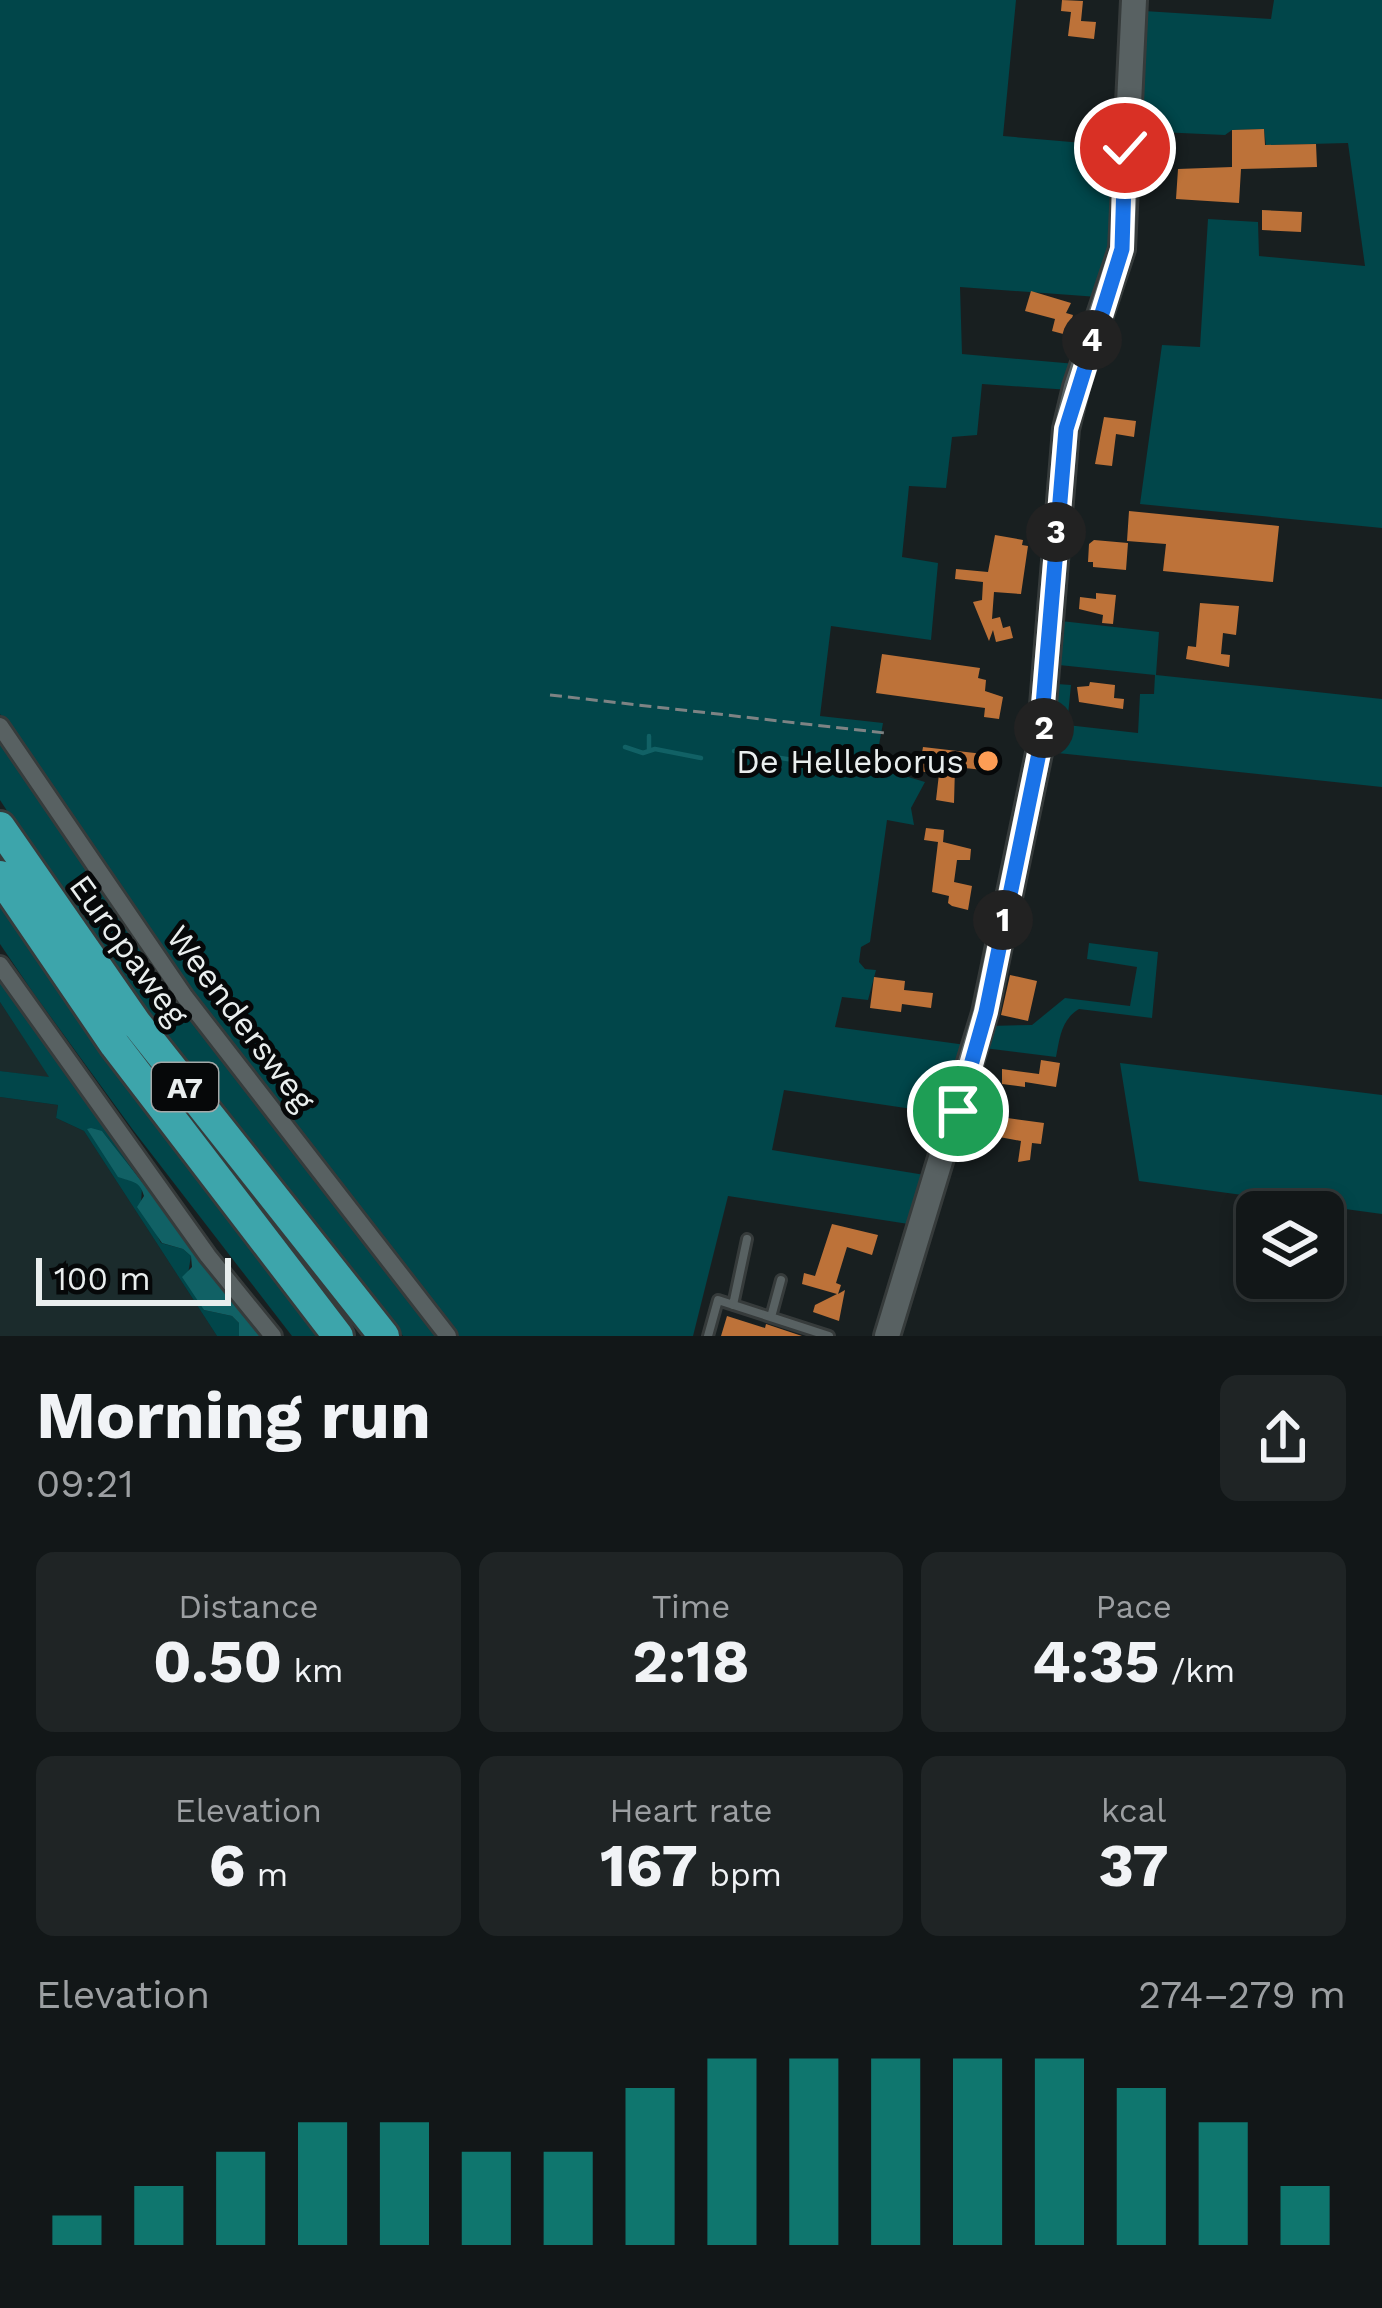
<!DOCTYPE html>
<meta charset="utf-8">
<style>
:root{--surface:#121718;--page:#1f2425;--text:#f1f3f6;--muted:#9c9fa2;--line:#313637;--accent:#0f766e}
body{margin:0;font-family:"Work Sans",sans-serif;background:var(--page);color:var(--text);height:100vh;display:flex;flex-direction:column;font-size:45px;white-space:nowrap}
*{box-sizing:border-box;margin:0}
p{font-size:39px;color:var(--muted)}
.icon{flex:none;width:66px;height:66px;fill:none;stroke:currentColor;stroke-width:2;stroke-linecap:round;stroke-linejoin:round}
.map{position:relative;height:1336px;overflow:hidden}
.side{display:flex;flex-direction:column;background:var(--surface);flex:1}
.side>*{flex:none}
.fabs{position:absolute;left:1236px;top:1191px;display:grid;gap:24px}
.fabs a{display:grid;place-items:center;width:108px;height:108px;border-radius:18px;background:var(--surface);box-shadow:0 6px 18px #0003,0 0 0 3px var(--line);font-size:60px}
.scale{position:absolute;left:36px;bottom:30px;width:195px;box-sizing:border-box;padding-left:12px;border:6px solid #e9eeee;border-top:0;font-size:33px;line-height:42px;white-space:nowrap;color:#e9eeee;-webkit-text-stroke:9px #060809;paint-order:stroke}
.pin{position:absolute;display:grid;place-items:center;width:102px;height:102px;color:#fff;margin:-51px;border:6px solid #fff;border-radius:50%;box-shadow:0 3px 12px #0007}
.km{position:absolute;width:60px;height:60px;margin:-30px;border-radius:50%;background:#222;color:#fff;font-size:33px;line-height:60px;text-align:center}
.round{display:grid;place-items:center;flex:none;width:126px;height:126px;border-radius:18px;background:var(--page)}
.headline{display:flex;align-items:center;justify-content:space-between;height:204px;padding:0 36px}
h1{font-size:66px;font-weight:700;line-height:90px}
.figures{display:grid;grid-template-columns:repeat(3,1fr);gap:18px;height:204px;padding:12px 36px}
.figures div{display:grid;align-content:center;border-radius:18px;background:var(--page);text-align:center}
.figures b{font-size:60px;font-weight:700}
.figures small{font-size:33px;font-weight:400}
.figures p{font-size:33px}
.chart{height:336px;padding:24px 36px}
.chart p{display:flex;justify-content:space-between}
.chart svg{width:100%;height:216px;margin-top:12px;stroke:var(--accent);stroke-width:6}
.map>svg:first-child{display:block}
.built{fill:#1b2b2c}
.green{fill:#01464a}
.water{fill:#116165}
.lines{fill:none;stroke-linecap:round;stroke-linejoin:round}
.stream{stroke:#116165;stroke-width:4.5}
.building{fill:#bd7239}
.lane-casing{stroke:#363b3b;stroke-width:14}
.street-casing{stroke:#363b3b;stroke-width:22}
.secondary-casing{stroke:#363b3b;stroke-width:30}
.highway-casing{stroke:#363b3b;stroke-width:36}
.path{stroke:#7d8384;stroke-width:3;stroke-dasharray:12 6;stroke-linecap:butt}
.lane{stroke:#586162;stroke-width:8}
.street{stroke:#586162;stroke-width:16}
.secondary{stroke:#586162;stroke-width:24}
.highway{stroke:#3da5ab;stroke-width:30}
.route-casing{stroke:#fff;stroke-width:24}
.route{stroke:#1a73e8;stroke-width:15}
.poi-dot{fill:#fd9d55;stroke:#060809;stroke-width:4.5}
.labels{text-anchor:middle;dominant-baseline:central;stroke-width:10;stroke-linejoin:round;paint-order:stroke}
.shield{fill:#060809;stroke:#a5a9a9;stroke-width:3}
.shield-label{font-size:30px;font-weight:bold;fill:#e9eeee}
.poi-label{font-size:33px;fill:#e9eeee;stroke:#060809;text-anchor:end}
.street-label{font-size:33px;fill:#e9eeee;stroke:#060809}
</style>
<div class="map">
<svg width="1382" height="1336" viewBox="0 0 1382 1336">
<rect width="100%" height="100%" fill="#181f20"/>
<path class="built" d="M0 1002 50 1078 0 1071Z
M0 1097 58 1105 56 1118 84 1131 217 1336H0Z"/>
<path class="green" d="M0 0H1016L1003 136 1118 146 1110 253 1098 297 960 287 962 354 1076 364 1070 390 982 384 977 435 952 437 946 488 909 486 902 557 938 563 931 640 831 626 820 716 883 723 875 767 925 782 911 808 914 825 887 820 870 942 861 947 859 962 865 969 876 970 868 1000 842 997 835 1027 966 1045 946 1114 784 1090 772 1150 931 1176 915 1225 728 1196 693 1336H458L149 937 0 714Z
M1274 0H1382V528L1140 504 1162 345 1200 347 1208 219 1258 222 1259 256 1365 266 1348 143 1266 145 1264 129 1232 130 1225 135 1137 131 1144 11 1271 19Z
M1061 621 1159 632 1156 675 1382 699V787L1048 752 1057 684 1071 685 1067 725 1138 733 1140 694H1154L1155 675 1059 665Z
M0 739 243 1085 440 1336H403L215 1103 37 857 0 800Z
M0 903 133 1091 325 1336H292L133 1130 34 994 0 944Z
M1089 943 1158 952 1152 1018 1079 1009C1061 1020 1060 1037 1056 1057L984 1048 989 1026 1032 1025 1065 998 1130 1006 1137 967 1087 959Z
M0 981 34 1030 263 1336 102 1131 124 1179H133L142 1187 141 1204 161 1243 183 1249 191 1256 188 1274 204 1310 232 1316 239 1323V1336H217L84 1131 56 1118 58 1105 0 1097V1071L49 1077 0 1002Z
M1120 1063 1382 1095V1214L1139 1181Z"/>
<path class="water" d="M91 1128 102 1131 263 1336H239V1323L232 1316 204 1310 182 1277 192 1267 191 1256 183 1249 162 1243 137 1207 144 1196C140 1180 131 1182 118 1177L87 1129Z"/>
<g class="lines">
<path class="stream" d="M625 747 643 753 655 749 701 758
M649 749V736
M734 751 834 766"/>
</g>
<path class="building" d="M1062 0 1083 1 1081 21 1096 22 1094 39 1068 36 1071 12 1061 11Z
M1264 129 1265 145 1316 144 1317 167 1241 169 1239 203 1176 199 1178 169 1232 167V130Z
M1262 210 1302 212 1301 232 1262 230Z
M1031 291 1071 303 1066 313 1073 315 1067 335 1052 331 1055 319 1025 311Z
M1104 417 1136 421 1134 437 1116 434 1112 466 1095 464Z
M1129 511 1279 526 1273 582 1163 571 1166 544 1127 541Z
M995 535 1023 540 1022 545 1028 546 1021 594 994 592 992 619 1000 617 1003 628 1010 626 1013 638 996 642 993 630 989 641 973 602 982 600 983 582 955 579 956 569 988 572Z
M1094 540 1128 543 1126 570 1093 567V562H1088L1089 544Z
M1096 593 1116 595 1113 624 1102 623 1103 615 1079 609 1080 597 1096 599Z
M1200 603 1239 606 1236 635 1223 633 1221 654 1230 655 1229 667 1186 659 1188 646 1196 647Z
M882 654 980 668 978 678 986 680 985 691 1003 697 999 719 984 717 985 708 876 693Z
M1090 682 1115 685 1114 698 1124 699 1123 709 1079 702 1077 687 1089 686Z
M923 747 992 755 993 771 955 767 954 803 936 800 939 774 919 771Z
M926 828 944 830 943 842 971 849 970 860H957L954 882 972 886 968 910 952 906 948 903 949 896 932 892 938 842 924 840Z
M1010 975 1037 981 1028 1021 1001 1015Z
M874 977 905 981 904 990 933 993 931 1008 902 1004 901 1012 870 1008Z
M1041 1060 1060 1063 1056 1087 1025 1082V1087L1002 1084V1069L1039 1074Z
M993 1116 1044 1123 1041 1144 1032 1143 1030 1160 1018 1162 1021 1141 994 1136Z
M832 1224 878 1235 872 1255 847 1247 836 1283 841 1285 838 1294 845 1290 839 1321 813 1312 815 1305 837 1294 802 1284 804 1273 815 1276Z
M727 1316 765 1328 766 1324 802 1336H721Z"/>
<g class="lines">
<g class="lane-casing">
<path id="lane" d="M733 1305 747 1239
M771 1317 781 1280
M708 1336 718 1300 829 1336"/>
</g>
<g class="street-casing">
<path id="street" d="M0 726 185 997 448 1336
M0 965 208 1256 273 1336"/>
</g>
<g class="secondary-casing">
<path id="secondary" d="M887 1336 985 1013 1039 753 1066 429 1076 387 1122 249 1134 0"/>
</g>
<g class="highway-casing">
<path id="highway" d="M0 827 136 1023 384 1336
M0 876 115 1045 338 1336"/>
</g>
<path class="path" d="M550 695 885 733"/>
<use href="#lane" class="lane"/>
<use href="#street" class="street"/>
<use href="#secondary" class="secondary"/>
<use href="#highway" class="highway"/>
</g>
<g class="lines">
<g class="route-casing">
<path id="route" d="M958 1111 986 1012 1039 753 1066 429 1122 249 1125 148"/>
</g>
<use href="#route" class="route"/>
</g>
<circle class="poi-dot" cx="988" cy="761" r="12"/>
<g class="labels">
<rect class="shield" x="152" y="1063" width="66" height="48" rx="9"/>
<g class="shield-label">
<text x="185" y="1087">A7</text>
</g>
<g class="poi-label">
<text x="964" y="761">De Helleborus</text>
</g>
<g class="street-label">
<text transform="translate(129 950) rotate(54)">Europaweg</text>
<text transform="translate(241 1018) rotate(53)">Weendersweg</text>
</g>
</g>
</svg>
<div class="fabs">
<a><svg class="icon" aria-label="layers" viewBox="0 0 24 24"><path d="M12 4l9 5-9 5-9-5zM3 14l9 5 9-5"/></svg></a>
</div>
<div class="scale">100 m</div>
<div class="pin" style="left:958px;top:1111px;background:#1e9e55"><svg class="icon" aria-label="arrive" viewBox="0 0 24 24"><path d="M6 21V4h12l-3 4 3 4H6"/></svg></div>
<div class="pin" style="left:1125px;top:148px;background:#d93025"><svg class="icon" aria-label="check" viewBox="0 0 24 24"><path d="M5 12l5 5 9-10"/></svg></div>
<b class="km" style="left:1003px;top:920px">1</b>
<b class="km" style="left:1044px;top:728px">2</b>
<b class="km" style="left:1056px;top:532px">3</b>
<b class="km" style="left:1092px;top:340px">4</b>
</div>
<section class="side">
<div class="headline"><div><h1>Morning run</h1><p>09:21</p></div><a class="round"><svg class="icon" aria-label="share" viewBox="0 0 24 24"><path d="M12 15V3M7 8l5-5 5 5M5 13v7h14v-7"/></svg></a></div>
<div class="figures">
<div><p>Distance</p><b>0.50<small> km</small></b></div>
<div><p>Time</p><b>2:18</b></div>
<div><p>Pace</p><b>4:35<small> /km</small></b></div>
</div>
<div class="figures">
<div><p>Elevation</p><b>6<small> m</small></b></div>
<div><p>Heart rate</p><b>167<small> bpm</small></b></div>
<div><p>kcal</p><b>37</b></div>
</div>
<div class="chart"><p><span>Elevation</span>274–279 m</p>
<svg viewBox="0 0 160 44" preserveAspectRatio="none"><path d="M5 44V38M15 44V32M25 44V25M35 44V19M45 44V19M55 44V25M65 44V25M75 44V12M85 44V6M95 44V6M105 44V6M115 44V6M125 44V6M135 44V12M145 44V19M155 44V32"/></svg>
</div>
</section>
